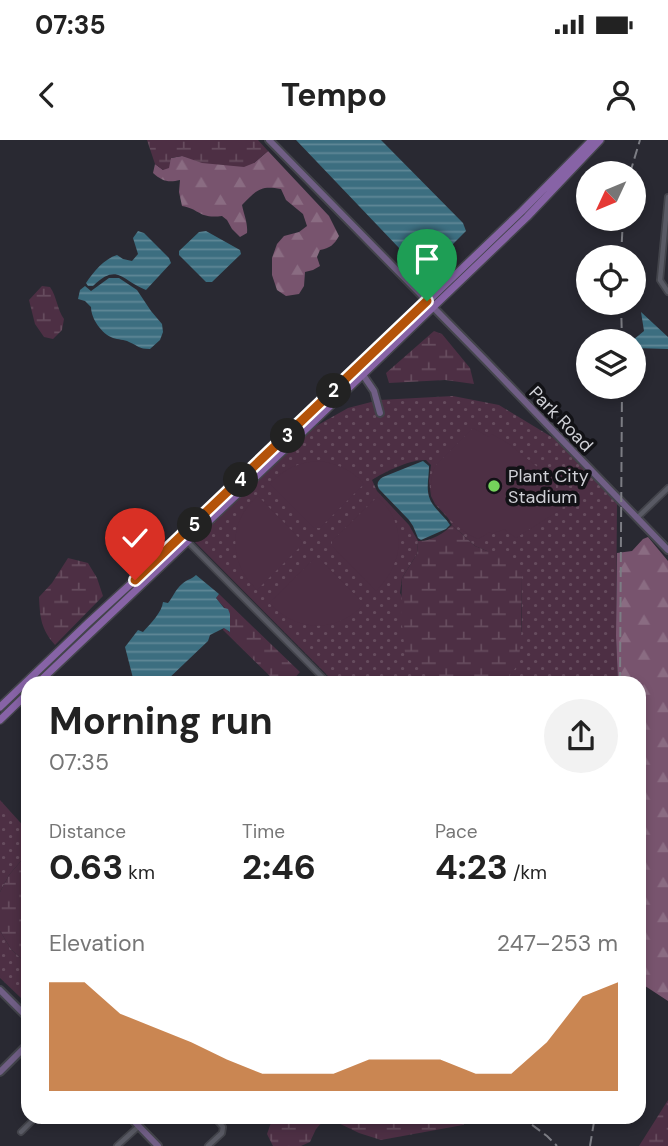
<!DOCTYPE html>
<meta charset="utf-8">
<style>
:root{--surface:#fff;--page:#f2f2f2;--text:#222;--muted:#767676;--accent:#b45309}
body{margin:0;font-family:"DM Sans",sans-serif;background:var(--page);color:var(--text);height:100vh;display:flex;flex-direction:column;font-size:26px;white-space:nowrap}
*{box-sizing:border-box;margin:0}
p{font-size:23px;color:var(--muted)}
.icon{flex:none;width:38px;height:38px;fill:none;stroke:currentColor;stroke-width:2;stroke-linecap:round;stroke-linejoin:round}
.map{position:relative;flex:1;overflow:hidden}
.sheet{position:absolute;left:21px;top:536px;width:625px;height:448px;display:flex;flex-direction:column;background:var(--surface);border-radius:21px;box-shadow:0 4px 10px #0003}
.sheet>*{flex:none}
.needle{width:46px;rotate:226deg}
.buttons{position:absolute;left:576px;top:21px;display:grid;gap:14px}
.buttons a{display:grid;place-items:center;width:70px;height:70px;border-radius:50%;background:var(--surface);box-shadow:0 4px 10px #0003;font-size:35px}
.pin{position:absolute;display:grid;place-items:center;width:60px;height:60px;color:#fff;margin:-72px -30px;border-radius:50% 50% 50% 0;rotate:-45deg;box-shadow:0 0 7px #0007}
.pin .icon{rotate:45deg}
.km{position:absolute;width:35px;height:35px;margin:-18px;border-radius:50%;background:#222;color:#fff;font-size:19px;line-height:35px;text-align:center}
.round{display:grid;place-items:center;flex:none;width:74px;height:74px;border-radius:37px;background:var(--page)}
.head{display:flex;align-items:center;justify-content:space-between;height:119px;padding:0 28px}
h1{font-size:38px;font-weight:700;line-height:52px}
.metrics{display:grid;grid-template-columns:repeat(3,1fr);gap:10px;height:119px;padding:7px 28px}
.metrics div{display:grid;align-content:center}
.metrics b{font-size:35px;font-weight:700}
.metrics small{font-size:19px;font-weight:400}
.metrics p{font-size:19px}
.chart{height:196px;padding:14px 28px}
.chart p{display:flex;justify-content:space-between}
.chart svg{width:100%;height:126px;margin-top:7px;fill:var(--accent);opacity:.7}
.status{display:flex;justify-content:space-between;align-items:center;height:49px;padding:0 35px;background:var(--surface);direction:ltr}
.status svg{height:19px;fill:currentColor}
header{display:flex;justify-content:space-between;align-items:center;height:91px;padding:0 28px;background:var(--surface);font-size:32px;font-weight:700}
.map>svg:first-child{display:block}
.green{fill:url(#green-dots)}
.forest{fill:url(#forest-firs)}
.wetland{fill:url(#wetland-marsh)}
.pitch{fill:#4d2f44}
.water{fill:url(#water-rules)}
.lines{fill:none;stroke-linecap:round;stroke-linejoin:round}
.street-casing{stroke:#43444b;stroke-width:8}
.secondary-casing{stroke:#43444b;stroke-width:10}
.primary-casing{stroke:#43444b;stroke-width:10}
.street{stroke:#595a64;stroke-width:4.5}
.secondary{stroke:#705e85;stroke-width:6}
.primary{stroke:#8763a6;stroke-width:7}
.rail{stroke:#7c7d84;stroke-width:2;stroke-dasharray:10 5;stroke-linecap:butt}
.route-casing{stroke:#fff;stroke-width:14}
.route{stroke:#b45309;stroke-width:9}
.poi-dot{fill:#75d25b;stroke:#121216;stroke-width:2.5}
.labels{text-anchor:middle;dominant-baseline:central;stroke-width:7;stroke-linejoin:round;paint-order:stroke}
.street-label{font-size:18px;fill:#d0d1d7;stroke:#121216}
.poi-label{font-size:18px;fill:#d0d1d7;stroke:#121216;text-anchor:start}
</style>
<div class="status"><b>07:35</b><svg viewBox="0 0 49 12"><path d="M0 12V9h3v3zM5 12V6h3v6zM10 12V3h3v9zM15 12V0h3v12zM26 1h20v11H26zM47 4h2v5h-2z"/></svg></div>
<header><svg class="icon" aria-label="back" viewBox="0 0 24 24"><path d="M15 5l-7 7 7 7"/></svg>Tempo<svg class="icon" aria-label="person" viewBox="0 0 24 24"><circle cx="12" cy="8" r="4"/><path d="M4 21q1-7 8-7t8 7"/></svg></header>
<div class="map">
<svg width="668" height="1006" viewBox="0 0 668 1006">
<defs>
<pattern id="green-dots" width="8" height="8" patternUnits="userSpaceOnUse" patternTransform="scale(1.75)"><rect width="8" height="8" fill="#4d2f44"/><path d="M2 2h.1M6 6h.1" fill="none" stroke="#664c5e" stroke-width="1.8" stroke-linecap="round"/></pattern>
<pattern id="forest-firs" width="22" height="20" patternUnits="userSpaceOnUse" patternTransform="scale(1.75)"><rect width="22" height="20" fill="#78546e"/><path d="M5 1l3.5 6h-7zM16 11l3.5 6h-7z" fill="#8a6c82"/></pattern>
<pattern id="wetland-marsh" width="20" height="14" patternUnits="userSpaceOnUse" patternTransform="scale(1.75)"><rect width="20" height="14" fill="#4d2f44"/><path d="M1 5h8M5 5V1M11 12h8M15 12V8" fill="none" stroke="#664c5e"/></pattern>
<pattern id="water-rules" width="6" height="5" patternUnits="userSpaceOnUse" patternTransform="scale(1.75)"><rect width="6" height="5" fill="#3c6e80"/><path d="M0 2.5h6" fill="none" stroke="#608897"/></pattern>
</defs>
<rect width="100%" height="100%" fill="#292932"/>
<path class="green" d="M453 256 499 265 555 299 571 313 617 360 616 496 618 542H505C528 517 520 466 522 433L487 411 475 406 452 385 448 378 435 364 431 356 429 341 431 325 426 320C411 319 384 332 372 340L377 351 409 385 418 401 417 414 402 438 400 453 446 539 453 542H334L193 400 309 290 348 268 375 261 378 276 383 274 379 260Z
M0 660 28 691V720L21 721 9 735 0 752Z
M0 791 11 809 28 825V868L21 858 0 838Z"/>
<path class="forest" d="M268 11 329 76 339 96C334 105 330 108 320 110L317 117 320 126 313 130 305 132 304 146 299 154 286 156 277 150 272 135V118L277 104 284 96 299 92 307 86 303 74 286 60 281 49C260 45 257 50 242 65 244 75 248 83 247 93L240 97 232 89 227 80 222 76C199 79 200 69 182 66L179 52 180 40C168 43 162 41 153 33L155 24 163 30 171 18 182 16 254 23Z
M648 397 668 421V861L639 842V542H618L616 496 617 413 632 411 643 399Z"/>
<path class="wetland" d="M147 0H258L268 11 254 23 244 27 202 23 182 16 171 18 169 28 163 30 155 24Z
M42 146 50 147C57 157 57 169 64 179L62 190 53 199 44 197 35 184 29 160Z
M434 191 442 194 470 228 474 244 445 240 389 243 386 233Z
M452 385 475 406 487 411 509 416 518 422 522 433 521 504 517 526 505 542H453L423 532 405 513 401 475 402 438 417 414 418 401C429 402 445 393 452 385Z
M68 418 88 423 97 438 103 456 55 505C41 489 40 478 39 457L52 443Z
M219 454 300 532 291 542H276L223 490 224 487 229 492 230 490V474L216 458Z
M28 720V825L11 809 0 791V752L9 735 21 721Z
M668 960V1006H639Z
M434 977C443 983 456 986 466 982L463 985 381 1000 359 993 330 979 324 980 316 989 310 1002 301 1006H273L267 994 273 977Z"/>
<path class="pitch" d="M473 288 489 297 492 294 509 304 556 342V360L563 368 516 398 504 389 492 394 490 392 478 399C463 394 440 372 433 358 429 348 431 334 436 325Z
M318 321C337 323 352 330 364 344L320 388H314L270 344C283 329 299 322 318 321Z
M258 356 302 401 301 406 257 450C229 424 227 381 258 356Z
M377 357C408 383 404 424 376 451L332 406V401Z
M314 419H320L364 464C336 494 297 492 269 463Z"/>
<path class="water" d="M296 0H381L463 83 466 91 426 131H421Z
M138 91 144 93 169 118 171 123 146 150C122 141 118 122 93 146H88L86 143C94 131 104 119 117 115L123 119 132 121 138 114 133 98Z
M206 91 240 110 241 114 212 142H206L179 115V111L199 92Z
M109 138H119L137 150 151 171 162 184 163 192 160 200 150 209C138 209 139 206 129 202 124 199 118 200 113 198 102 194 91 179 91 167L85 161 78 159 80 150 85 146 91 151Z
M641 172 668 197V209L634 208 633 200 644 191Z
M423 321 429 326C429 341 424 353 434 366 439 373 446 378 450 385L446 389 421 400 418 398 413 386 409 380 379 349C376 344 378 340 383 337Z
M196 435 219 454 216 458 224 468 228 469 230 474V492L224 488 210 495 208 501 165 542H134L125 507 138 490 143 492C151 483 162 472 163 462L168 463C173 457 175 450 182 444 187 439 191 440 196 435Z"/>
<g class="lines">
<g class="street-casing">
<path id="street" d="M668 57 660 140 668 152
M637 378 668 348
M186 400 327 542
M21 992 37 976
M117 1006 139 986
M208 1006 222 993 223 987 213 976"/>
</g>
<g class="secondary-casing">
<path id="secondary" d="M269 0 485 220 668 410
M361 232 374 251 380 273
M0 850 28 878
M0 932 28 904
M129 976 158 1006"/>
</g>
<g class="primary-casing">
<path id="primary" d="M39 542 304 291 527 77 600 0
M0 567 88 483 183 396 522 71 592 0
M0 580 28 553"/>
</g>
<use href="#street" class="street"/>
<use href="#secondary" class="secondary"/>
<use href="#primary" class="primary"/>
<path class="rail" d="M630 33 640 0
M621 117 623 79
M621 163 622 201
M620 542 622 247
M520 976 547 996 557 1006
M590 1006 595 976"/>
</g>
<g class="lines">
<g class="route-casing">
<path id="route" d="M135 440 427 161"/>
</g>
<use href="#route" class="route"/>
</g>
<circle class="poi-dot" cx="494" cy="346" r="7"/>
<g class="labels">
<g class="street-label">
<text transform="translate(561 279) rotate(46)">Park Road</text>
</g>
<g class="poi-label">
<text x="508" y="336">Plant City<tspan x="508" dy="21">Stadium</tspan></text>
</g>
</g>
</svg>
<div class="buttons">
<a><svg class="needle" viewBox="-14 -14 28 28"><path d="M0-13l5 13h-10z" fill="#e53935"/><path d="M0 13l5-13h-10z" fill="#767676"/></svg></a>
<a><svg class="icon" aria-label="locate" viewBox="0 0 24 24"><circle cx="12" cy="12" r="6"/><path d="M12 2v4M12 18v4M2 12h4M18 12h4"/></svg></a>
<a><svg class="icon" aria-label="layers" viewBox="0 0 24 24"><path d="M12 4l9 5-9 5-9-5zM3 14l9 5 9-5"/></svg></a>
</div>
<div class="pin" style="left:427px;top:161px;background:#1e9e55"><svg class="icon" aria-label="arrive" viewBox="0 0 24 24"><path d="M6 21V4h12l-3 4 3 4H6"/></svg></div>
<div class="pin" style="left:135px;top:440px;background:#d93025"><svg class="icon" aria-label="check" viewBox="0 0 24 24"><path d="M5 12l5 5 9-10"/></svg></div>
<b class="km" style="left:334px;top:251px">2</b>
<b class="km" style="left:288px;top:296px">3</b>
<b class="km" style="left:241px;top:340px">4</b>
<b class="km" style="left:195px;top:385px">5</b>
<section class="sheet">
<div class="head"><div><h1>Morning run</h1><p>07:35</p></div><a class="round"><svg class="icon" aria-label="share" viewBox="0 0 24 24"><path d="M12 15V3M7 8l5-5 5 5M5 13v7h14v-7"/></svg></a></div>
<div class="metrics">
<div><p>Distance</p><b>0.63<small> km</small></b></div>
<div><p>Time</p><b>2:46</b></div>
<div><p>Pace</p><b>4:23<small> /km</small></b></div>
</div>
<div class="chart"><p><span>Elevation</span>247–253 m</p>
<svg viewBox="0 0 160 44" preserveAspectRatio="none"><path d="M0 44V6L10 6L20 17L30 22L40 27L50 33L60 38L70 38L80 38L90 33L100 33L110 33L120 38L130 38L140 27L150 11L160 6V44z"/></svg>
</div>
</section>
</div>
